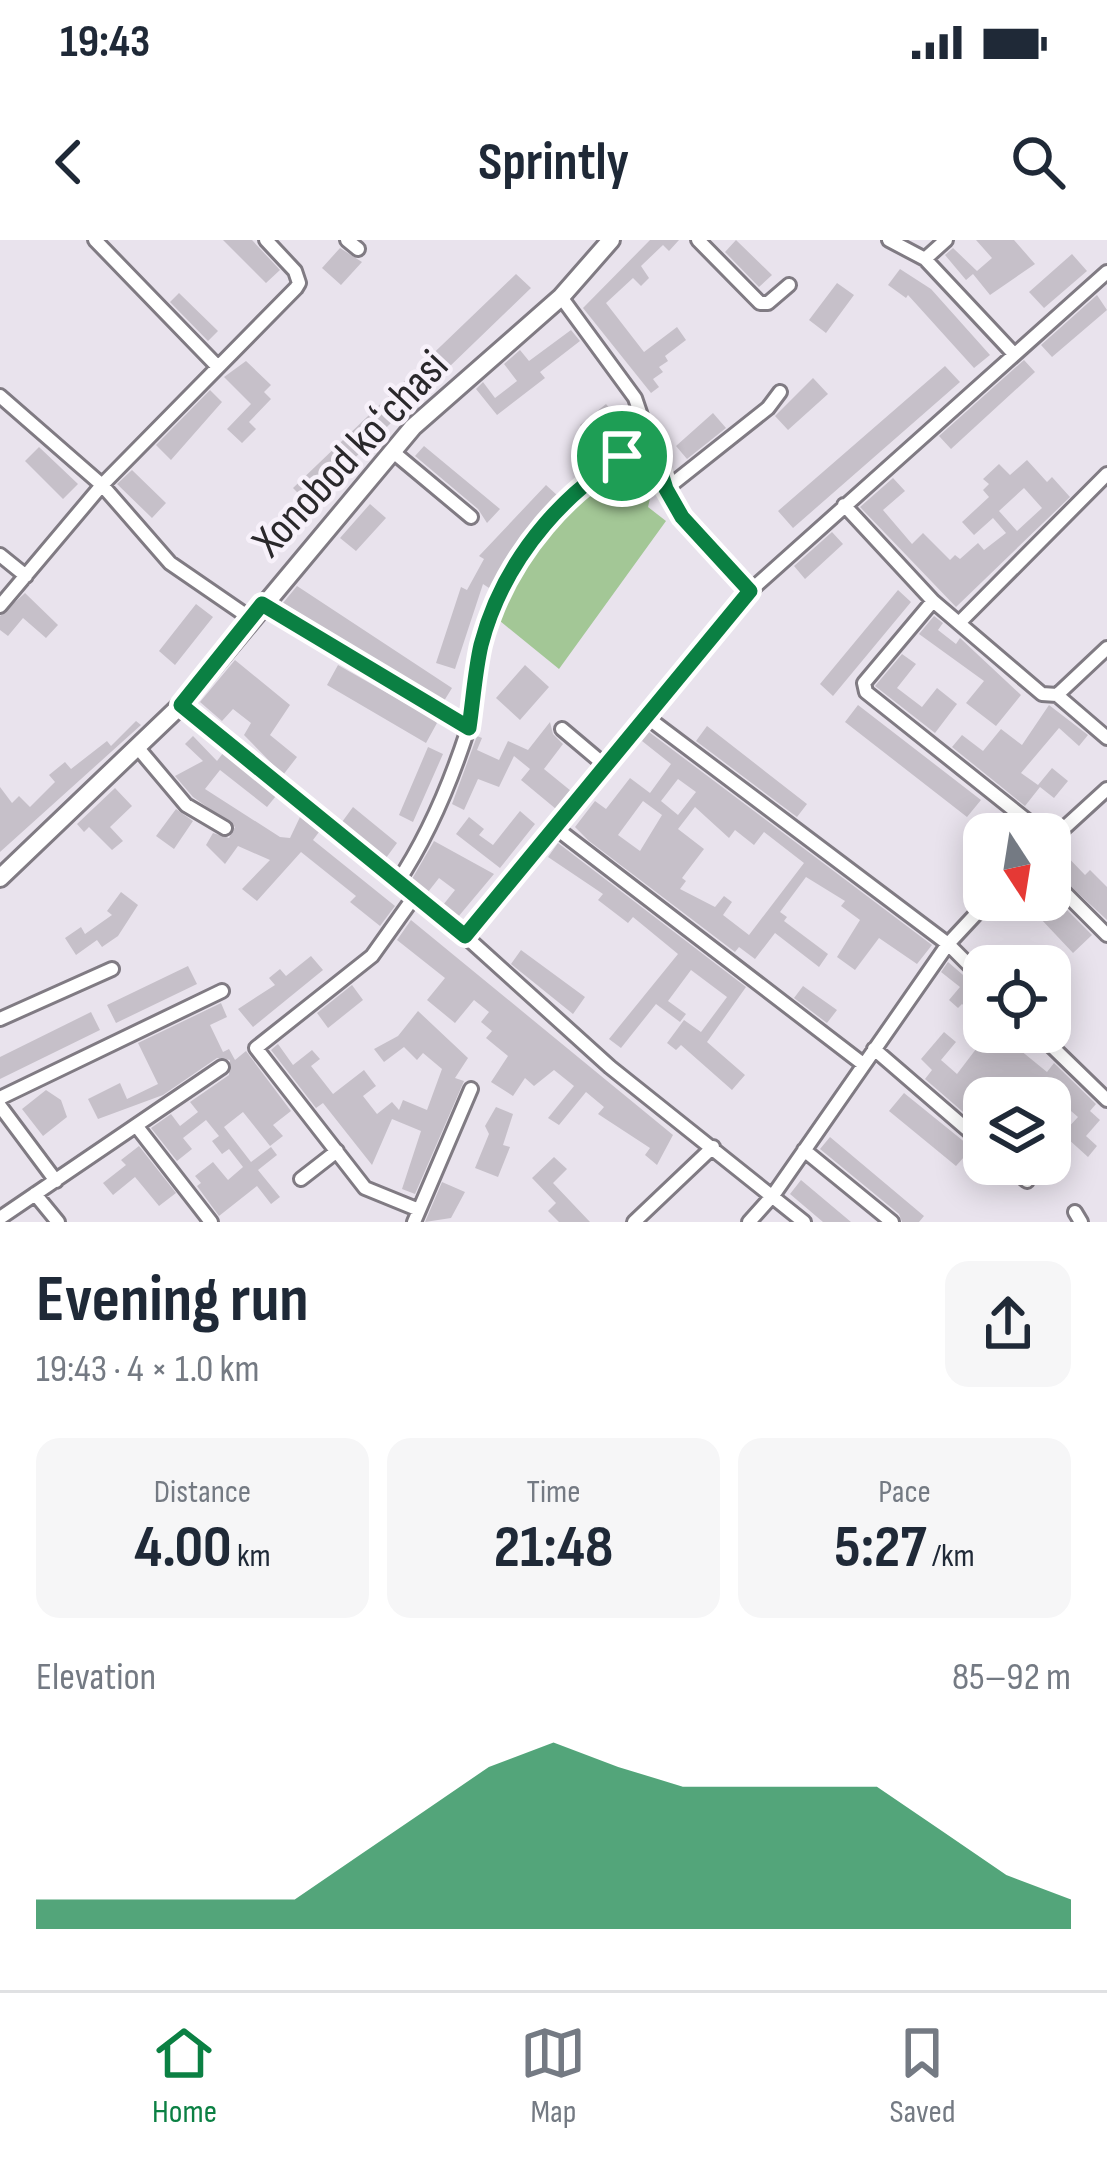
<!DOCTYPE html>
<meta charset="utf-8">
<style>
:root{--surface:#fff;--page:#f6f6f7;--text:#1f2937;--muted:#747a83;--line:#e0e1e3;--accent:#0b8043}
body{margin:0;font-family:"Sofia Sans Condensed",sans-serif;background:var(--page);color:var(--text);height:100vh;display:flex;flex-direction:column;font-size:45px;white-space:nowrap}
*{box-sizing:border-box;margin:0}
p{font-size:39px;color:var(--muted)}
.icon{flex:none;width:66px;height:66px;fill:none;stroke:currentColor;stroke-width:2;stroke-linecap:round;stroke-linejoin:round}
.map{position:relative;height:982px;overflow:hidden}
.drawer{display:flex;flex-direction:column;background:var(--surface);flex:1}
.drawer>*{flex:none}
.needle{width:78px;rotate:168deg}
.controls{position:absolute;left:963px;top:573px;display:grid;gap:24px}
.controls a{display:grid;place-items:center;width:108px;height:108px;border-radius:24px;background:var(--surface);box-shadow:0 6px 30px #0003;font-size:60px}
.pin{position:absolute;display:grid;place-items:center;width:102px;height:102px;color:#fff;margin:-51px;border:6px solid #fff;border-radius:50%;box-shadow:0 3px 12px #0007}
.round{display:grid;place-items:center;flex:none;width:126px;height:126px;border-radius:24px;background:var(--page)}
.overview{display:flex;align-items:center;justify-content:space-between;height:204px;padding:0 36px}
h1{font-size:66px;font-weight:700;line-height:90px}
.stats{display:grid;grid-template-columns:repeat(3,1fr);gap:18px;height:204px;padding:12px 36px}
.stats div{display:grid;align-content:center;border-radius:24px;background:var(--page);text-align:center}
.stats b{font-size:60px;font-weight:700}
.stats small{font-size:33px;font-weight:400}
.stats p{font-size:33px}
.chart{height:336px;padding:24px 36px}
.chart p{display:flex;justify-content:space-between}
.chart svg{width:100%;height:216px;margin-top:12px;fill:var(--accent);opacity:.7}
.status{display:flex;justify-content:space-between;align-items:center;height:84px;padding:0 60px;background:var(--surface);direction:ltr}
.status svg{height:33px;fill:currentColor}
header{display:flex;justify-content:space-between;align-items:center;height:156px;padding:0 36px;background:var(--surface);font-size:54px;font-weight:700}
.tabs{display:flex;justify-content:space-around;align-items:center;height:168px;border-top:3px solid var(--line);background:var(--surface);font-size:33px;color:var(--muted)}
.tabs a{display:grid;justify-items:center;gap:6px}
.tabs .active{color:var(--accent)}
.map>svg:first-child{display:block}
.green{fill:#a3c796}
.building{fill:#c6c0c9;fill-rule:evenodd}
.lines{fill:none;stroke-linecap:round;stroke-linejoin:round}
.minor-casing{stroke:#807b83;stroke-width:18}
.major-casing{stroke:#807b83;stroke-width:22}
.minor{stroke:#fff;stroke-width:12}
.major{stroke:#fff;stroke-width:16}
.route-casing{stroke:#fff;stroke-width:24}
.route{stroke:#0b8043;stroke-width:15}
.labels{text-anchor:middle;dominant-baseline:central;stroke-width:9;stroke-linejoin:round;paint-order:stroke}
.street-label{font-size:45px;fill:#2a282b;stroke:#f7f1fa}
</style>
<div class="status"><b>19:43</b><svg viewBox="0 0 49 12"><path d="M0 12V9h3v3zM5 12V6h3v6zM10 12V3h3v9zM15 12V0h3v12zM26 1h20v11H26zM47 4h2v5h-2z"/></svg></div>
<header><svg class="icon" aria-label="back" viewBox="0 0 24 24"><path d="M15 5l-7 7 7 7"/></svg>Sprintly<svg class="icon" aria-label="search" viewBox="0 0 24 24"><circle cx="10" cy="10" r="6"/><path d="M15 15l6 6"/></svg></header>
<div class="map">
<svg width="1107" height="982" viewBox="0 0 1107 982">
<rect width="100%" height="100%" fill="#e9e3ed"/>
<path class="green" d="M636 218 652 250 648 267 666 281 559 429 500 381 510 346 543 303 610 230Z"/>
<path class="building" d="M223 0H252L280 30 266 43Z
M650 0H679L669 11 663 5 641 26 649 38 641 46 633 38 606 63 644 112 677 87 686 100 665 116 668 121 659 127 663 132 653 139 659 147 651 153 583 68Z
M736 0 772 35 759 47 725 12Z
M976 0H1014L1035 24 990 55 973 34 966 40 945 15 953 8 977 31 992 18Z
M340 8 362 22 341 45 322 28Z
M1072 14 1087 31 1044 68 1029 52Z
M900 29 931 49 990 115 974 128 908 55 906 58 888 45Z
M516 34 531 48 308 263 293 248Z
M837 43 854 55 826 93 809 80Z
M179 53 218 91 208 101 170 62Z
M1097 55 1107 70 1052 117 1041 105Z
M571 90 580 101 540 132 545 138 497 175 476 149 483 142 495 158 517 141 504 124 520 110 529 121Z
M1024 120 1035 132 951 209 939 196Z
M246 121 271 145 264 152 271 159 249 182 256 189 242 203 227 189 251 164 224 137Z
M945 126 960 142 793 288 778 271Z
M813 138 828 154 788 190 775 176Z
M210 150 222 162 171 220 156 205Z
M606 164 622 183 597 205 580 185Z
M713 173 726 188 687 219 676 206Z
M424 206 500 269 487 283 478 269 415 216Z
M39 207 78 244 63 259 25 221Z
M1027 220 1047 242 1052 237 1070 257 956 367 860 267 893 238 905 251 883 270 912 304 923 293 950 320 955 315 960 319 978 303 984 310 1006 293 993 278 974 295 962 282 989 257 983 250 989 244 983 239 999 224 1010 235ZM1024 248 1042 268 1017 291 999 271Z
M132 230 166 263 152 278 117 244Z
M546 245 558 256 518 304 489 348 483 344 455 429 436 423 461 347 467 350 484 319 479 316Z
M370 264 386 278 356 311 340 298Z
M832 292 843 304 805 339 794 326Z
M297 346 452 448 444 461 283 363Z
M898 350 911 362 833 456 820 444Z
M25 353 58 385 46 398 23 378 8 396 0 390V376Z
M196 364 213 377 175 425 159 411Z
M934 376 943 383 938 390 956 404 960 398 1021 455 996 486 966 463 984 441 919 394Z
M902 414 916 424 897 448 922 467 937 448 957 464 935 493 875 446Z
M235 420 290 465 270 495 297 517 283 535 244 495 251 483 233 469 222 481 200 462Z
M338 425 433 479 437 483 426 503 327 445Z
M525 425 549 447 520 480 496 458Z
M858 465 981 560 967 577 845 482Z
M1049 465 1088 495 1079 506 1059 488 1021 533 1038 545 1052 528 1068 541 1054 558 1040 547 1025 566 952 507 962 495 983 511 1001 489 1022 505Z
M136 481 141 485 0 612V547L12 563 19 556 30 567 55 542 49 535 65 522 71 529 107 501 111 506Z
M550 482 553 494 563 504 544 529 571 551 556 569 521 540 530 529 514 516 499 547 478 539 464 570 452 564 477 496 482 498 477 510 499 520 508 501 528 510Z
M707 486 807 564 797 577 696 501Z
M649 492 932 705 917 724 879 698 855 730 837 717 860 680 841 666 845 661 806 637 780 672 787 677 784 681 828 714 819 727 775 693 755 719 739 707 735 712 589 601 575 587 595 561 606 569 630 538 650 553 671 524 642 501ZM678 539 696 552 678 575 661 561ZM643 561 662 575 640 611 618 595ZM695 567 729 598 735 590 754 605 764 592 804 623 749 695 723 675 732 662 724 656 715 667 680 649 686 641 682 638 704 609 678 589Z
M193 496 217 521 223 513 276 556 267 567 220 530 205 549 280 597 290 598 300 577 319 592 313 600 395 666 380 686 350 662 356 656 301 612 257 661 242 649 270 620 238 606 225 624 206 605 213 593 229 598 235 587 193 557 175 536 203 521 185 504Z
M428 507 443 514 413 582 399 575Z
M115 548 132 566 110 587 123 601 112 610 89 587 84 592 77 584Z
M353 567 397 603 386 618 342 582Z
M176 569 193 581 174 609 156 596Z
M520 571 535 584 500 628 456 594 469 577 484 589 479 595 493 605Z
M434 601 494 634 458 677 443 665 455 650 439 638 428 652 412 639Z
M558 603 746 747 707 802 745 835 732 850 681 805 676 810 667 803 684 780 701 792 727 757 691 730 668 761 686 774 680 782 656 764 621 808 609 799 678 714 633 677 628 683 598 660 603 654 548 617Z
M1059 608 1085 635 1090 630 1107 647V680L1050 627V617Z
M121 652 138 665 118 696 102 707 97 700 76 715 65 698 81 687 85 694 112 675 107 671Z
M1023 660H1057L1092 695 1073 713Z
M411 680 673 895 657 925 645 915 650 908 598 874 604 867 586 852 559 885 548 878 574 846 554 830 534 846 525 838 513 856 491 842 508 816 486 798 492 791 481 782 489 772 474 760 455 783 427 760 445 738 397 700Z
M521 710 585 757 573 774 511 724Z
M311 716 323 730 253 787 238 769 275 745 269 738 280 729 286 736Z
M948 722 984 753V783L962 764 958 768 949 760 960 747 941 732Z
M188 726 197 744 116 783 107 765Z
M352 745 363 760 328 788 317 773Z
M803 746 837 770 827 783 794 758Z
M221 763 227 777 210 785 223 812 229 809 235 820 246 811 291 871 273 885 283 896 270 906 243 872 224 887 251 922 271 907 277 915 258 930 280 957 271 964 257 946 219 976 197 946 201 943 195 936 213 922 228 940 243 927 229 909 222 914 212 901 219 896 206 880 183 898 192 909 177 921 151 888 171 874 180 886 198 872 190 862 229 835 230 820 217 818 163 855 98 879 88 859 120 843 127 859 158 844 138 803Z
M418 771 468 818 455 838 464 841 415 954 402 949 421 891 392 879 372 925 323 863 316 868 271 810 278 804 293 825 312 810 320 819 311 826 333 854 364 830 376 846 363 856 377 874 392 862 399 870 403 860 427 870 442 829 423 813 417 820 404 807 384 822 374 809 398 796Z
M91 772 100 790 0 839V817Z
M944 792 956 802 941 820 957 834 989 792H1009L1004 797 1047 832 1054 823 1096 864 1090 871 1100 880 1086 896 1097 906 1088 917 1067 898 1064 892 1078 877 1037 842 1023 858H984V877L977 884 925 839 932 830 921 819Z
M46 850 61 860 67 877 43 896 22 869Z
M904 853 972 908 956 926 889 871Z
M496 867 513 874 503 905 510 907 498 937 475 928 489 894 485 886Z
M830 897 924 976 919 982H902L899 974 820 909Z
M139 906 176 953 159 966 135 937 113 955 103 943 126 925 121 920Z
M554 917 567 929 553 943 590 982H559L548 971 556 963 532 938Z
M801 940 851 982H823L790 954Z
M442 942 465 952 451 978 425 982Z"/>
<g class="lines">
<g class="minor-casing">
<path id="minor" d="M95 0 218 127
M347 0 358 9
M698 0 760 63H768L789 45
M889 0 925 19 1014 114
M925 19 946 0
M561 57 635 158 666 249 681 277 750 351
M0 156 102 245 170 323 250 378
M392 211 471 277
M666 249 768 168 780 152
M844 265 933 361 1042 454 1057 455 1107 498
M0 315 26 336
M933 361 864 443 866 452 1044 594
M262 364 469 488
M0 366 102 245 296 48 299 43 295 31 266 0
M960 382 1107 234
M1057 455 1107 408
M181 465 465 696 610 827 804 982
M648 478 948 704 984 740
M562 489 607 527
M138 508 186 565 225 588
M557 589 863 824
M1050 601 1107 549
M1050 638 1107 695
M397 643C427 598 450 544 467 492 477 463 474 430 483 401 509 314 569 241 652 203
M414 657 372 716 256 808 365 948 419 970
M465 696 750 351 1107 32
M0 779 112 729
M1037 792 1107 860
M874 809 984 904
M0 858 222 751
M0 866 56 941
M138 888 211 982
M804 910 892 982
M1007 924 1027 941
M301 939 337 911
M35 954 58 982
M1075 972 1081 982
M0 978 222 827
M414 982 471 849
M634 982 713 907
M749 982 774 954 948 704 989 660"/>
</g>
<g class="major-casing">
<path id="major" d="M0 638 181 465 413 187 561 57 611 0"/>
</g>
<use href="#minor" class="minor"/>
<use href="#major" class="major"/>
</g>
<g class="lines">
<g class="route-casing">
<path id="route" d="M652 203 666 249 682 277 750 351 465 696 181 465 262 364 469 488C473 461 475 431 481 405 504 317 570 240 652 203Z"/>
</g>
<use href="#route" class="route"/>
</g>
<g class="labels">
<g class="street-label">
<text transform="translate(351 214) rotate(-47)">Xonobod koʻchasi</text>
</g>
</g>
</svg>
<div class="controls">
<a><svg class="needle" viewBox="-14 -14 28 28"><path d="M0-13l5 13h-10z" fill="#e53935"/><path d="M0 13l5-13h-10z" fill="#747a83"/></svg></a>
<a><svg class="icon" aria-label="locate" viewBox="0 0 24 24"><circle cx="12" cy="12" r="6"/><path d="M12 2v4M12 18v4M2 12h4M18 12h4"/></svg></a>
<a><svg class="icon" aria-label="layers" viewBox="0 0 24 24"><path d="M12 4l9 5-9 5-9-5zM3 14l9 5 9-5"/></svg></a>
</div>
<div class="pin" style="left:622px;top:216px;background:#1e9e55"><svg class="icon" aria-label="arrive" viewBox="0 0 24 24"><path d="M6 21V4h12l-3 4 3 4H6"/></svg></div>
</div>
<section class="drawer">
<div class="overview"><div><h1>Evening run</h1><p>19:43 · 4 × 1.0 km</p></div><a class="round"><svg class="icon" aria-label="share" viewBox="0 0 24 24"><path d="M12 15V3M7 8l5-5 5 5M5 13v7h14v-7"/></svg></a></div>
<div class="stats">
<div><p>Distance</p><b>4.00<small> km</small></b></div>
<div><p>Time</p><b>21:48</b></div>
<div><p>Pace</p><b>5:27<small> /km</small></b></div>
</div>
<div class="chart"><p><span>Elevation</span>85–92 m</p>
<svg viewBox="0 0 160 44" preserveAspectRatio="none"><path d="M0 44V38L10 38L20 38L30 38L40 38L50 29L60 20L70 11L80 6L90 11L100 15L110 15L120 15L130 15L140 24L150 33L160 38V44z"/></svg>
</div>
</section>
<nav class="tabs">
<a class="active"><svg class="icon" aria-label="home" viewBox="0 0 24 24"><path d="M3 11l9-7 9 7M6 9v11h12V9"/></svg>Home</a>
<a><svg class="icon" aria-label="map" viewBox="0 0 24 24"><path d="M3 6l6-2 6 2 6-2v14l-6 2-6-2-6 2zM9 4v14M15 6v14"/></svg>Map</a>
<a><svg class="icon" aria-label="saved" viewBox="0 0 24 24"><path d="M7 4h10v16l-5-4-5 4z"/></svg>Saved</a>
</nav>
